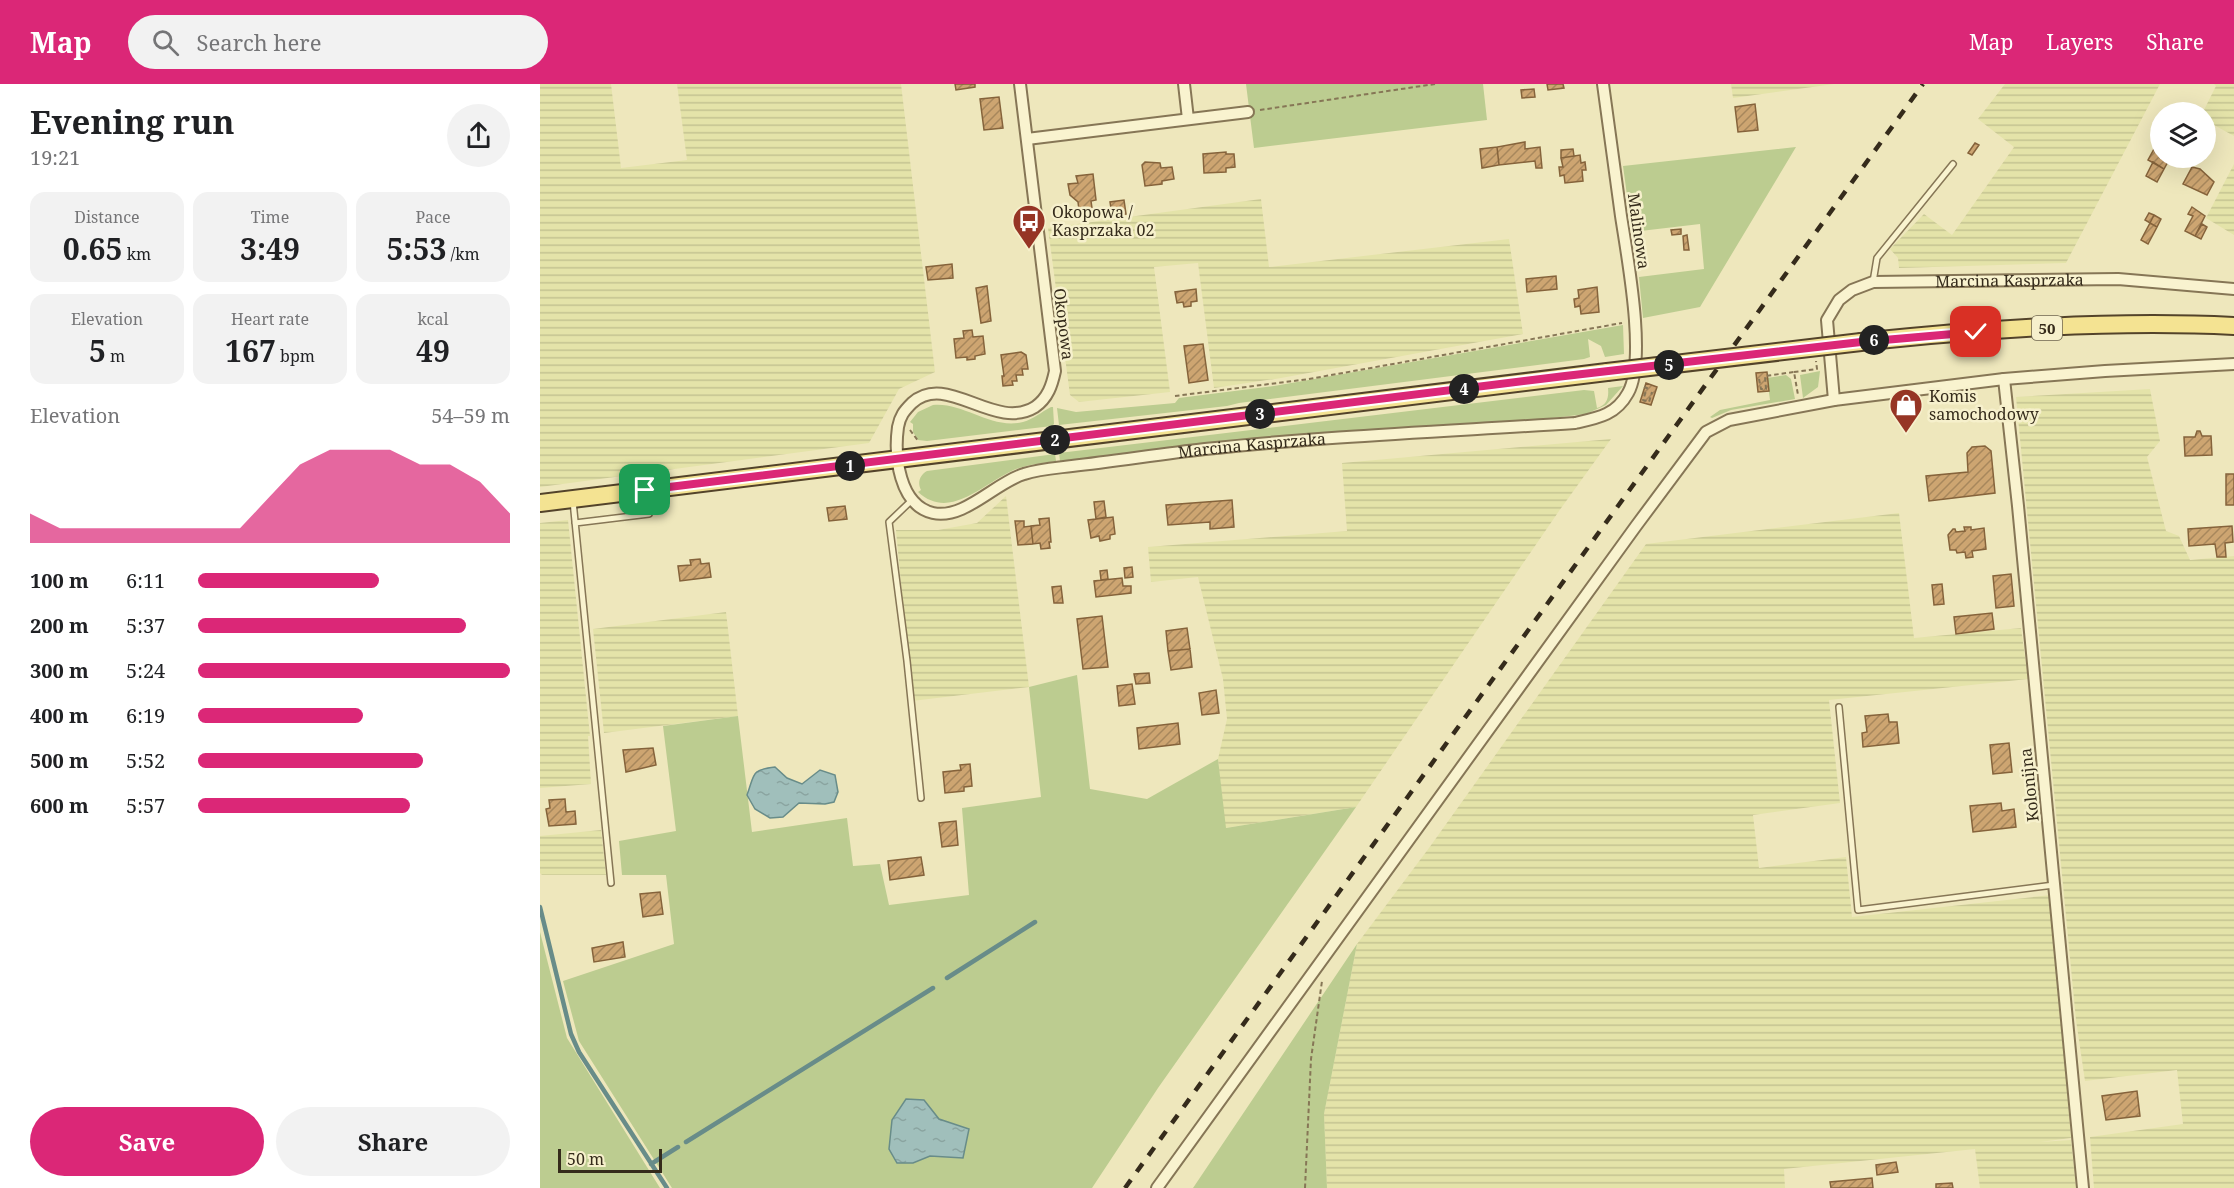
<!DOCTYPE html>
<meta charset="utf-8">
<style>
:root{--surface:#fff;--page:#f2f2f2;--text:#202124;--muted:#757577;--accent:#db2777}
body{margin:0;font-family:"Noto Serif",serif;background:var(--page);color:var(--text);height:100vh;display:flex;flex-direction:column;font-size:22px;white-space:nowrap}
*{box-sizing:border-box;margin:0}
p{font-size:20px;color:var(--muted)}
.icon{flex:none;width:33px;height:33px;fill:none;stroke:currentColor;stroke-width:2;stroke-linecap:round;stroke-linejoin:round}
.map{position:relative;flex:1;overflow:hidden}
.panel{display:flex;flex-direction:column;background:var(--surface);width:540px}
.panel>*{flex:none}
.controls{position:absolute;left:1610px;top:18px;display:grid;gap:12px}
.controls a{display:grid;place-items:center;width:66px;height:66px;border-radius:50%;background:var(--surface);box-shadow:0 6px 24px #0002;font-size:30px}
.scale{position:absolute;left:18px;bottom:15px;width:104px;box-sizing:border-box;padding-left:6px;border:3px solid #352b1b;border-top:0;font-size:16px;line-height:21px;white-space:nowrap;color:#352b1b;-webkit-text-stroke:4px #f6f0cc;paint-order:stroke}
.pin{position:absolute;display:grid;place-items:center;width:51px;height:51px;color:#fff;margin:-26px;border-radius:12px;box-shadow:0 3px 9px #0006}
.km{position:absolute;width:30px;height:30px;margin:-15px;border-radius:50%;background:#222;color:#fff;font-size:16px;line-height:30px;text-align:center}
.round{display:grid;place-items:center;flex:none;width:63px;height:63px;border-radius:32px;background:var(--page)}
.summary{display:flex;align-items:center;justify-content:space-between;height:102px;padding:0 30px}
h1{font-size:33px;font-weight:700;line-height:45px}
.stats{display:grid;grid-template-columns:repeat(3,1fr);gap:9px;height:102px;padding:6px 30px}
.stats div{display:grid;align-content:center;border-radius:15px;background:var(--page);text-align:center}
.stats b{font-size:30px;font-weight:700}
.stats small{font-size:16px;font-weight:400}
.stats p{font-size:16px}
.chart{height:168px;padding:12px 30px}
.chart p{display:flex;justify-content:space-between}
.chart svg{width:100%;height:108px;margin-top:6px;fill:var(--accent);opacity:.7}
.cta{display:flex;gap:12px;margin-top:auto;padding:12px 30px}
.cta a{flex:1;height:69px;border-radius:36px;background:var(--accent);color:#fff;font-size:24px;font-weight:700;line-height:69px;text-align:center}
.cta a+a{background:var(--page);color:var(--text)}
ul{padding:0 30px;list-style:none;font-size:20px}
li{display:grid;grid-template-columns:96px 72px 1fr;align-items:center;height:45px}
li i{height:15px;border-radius:8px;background:var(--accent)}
header{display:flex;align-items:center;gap:36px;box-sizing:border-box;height:84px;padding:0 30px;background:var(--accent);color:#fff}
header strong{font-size:28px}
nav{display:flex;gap:33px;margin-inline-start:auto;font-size:21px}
.search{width:420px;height:54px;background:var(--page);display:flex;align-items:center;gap:15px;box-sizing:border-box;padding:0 21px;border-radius:33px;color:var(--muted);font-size:22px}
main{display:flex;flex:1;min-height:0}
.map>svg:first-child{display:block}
.farmland{fill:url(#farmland-rules)}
.grass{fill:#bccc90}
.water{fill:url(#water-ripples);stroke:#688c89;stroke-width:1.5}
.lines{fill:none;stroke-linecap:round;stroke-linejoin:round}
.stream{stroke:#688c89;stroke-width:4.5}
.building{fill:url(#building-hatch);stroke:#85633b;stroke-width:1.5}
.service-casing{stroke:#867656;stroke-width:8}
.minor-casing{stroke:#867656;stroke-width:14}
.primary-casing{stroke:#53432a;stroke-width:20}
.path{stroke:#867656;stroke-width:2;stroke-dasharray:4.5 3;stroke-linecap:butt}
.service{stroke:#f9f3cf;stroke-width:5}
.minor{stroke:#f9f3cf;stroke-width:10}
.primary{stroke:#f4e392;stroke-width:16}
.rail{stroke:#352b1b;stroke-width:4.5;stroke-dasharray:10 10;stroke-linecap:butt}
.primary-bridge-casing{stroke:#53432a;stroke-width:20;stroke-linecap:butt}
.primary-bridge{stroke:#f4e392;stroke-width:16}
.route-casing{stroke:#fff;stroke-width:12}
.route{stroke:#db2777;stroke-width:8}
.labels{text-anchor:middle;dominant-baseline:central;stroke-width:5;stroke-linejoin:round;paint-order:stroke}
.shield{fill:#f6f0cc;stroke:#6f6650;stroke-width:1.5}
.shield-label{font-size:15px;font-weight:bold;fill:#352b1b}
.poi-label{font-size:16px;fill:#352b1b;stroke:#f6f0cc;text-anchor:start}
.street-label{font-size:16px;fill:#352b1b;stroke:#f6f0cc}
</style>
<header>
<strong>Map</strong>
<div class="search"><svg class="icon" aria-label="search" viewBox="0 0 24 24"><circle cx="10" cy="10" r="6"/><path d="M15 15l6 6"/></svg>Search here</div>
<nav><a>Map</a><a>Layers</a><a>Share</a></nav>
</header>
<main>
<section class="panel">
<div class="summary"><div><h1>Evening run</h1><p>19:21</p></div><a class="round"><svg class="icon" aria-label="share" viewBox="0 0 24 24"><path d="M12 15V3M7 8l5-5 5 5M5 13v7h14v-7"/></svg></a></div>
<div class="stats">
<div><p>Distance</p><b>0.65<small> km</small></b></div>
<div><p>Time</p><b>3:49</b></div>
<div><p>Pace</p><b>5:53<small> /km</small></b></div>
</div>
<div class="stats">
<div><p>Elevation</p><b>5<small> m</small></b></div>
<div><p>Heart rate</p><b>167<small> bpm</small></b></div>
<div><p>kcal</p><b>49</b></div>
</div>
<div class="chart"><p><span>Elevation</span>54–59 m</p>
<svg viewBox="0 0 160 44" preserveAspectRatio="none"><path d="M0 44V32L10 38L20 38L30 38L40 38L50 38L60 38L70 38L80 25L90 12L100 6L110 6L120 6L130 12L140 12L150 19L160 32V44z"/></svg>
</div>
<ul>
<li><b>100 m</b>6:11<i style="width:58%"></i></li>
<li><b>200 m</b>5:37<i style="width:86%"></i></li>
<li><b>300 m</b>5:24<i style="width:100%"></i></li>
<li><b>400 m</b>6:19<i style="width:53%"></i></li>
<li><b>500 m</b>5:52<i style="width:72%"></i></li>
<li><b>600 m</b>5:57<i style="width:68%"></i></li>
</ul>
<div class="cta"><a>Save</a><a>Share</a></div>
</section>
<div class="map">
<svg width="1694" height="1104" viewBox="0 0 1694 1104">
<defs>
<pattern id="farmland-rules" width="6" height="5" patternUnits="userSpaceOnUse" patternTransform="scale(1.5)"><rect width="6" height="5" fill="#e4e3a9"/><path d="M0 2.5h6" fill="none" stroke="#c4c391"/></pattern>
<pattern id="water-ripples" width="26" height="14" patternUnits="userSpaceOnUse" patternTransform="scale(1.5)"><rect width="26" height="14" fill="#a0bfbb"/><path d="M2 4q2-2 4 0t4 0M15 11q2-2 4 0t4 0" fill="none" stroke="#8aa4a0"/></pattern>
<pattern id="building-hatch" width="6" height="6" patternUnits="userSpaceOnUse" patternTransform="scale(1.5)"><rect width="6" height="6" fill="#cda571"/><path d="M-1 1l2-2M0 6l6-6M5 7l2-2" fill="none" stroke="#a7875c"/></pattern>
</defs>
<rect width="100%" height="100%" fill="#eee7bc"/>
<path class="farmland" d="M0 0H71L81 84 147 76 137 0H361L395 288 359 305 329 359 0 403Z
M1191 0H1294L1193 14Z
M1465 0H1620L1526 179 1359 184 1358 174 1350 165 1384 130 1412 151 1474 63 1438 35Z
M1674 0H1694V52L1665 36V28H1663L1676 2Z
M1694 80V151L1666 134Z
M721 115 729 183 969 155 983 250 741 294 674 304 658 179 614 183 630 308 539 318 530 311 508 144Z
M1610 305 1620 357 1607 373 1626 447 1639 452 1650 476 1694 472V1104H1554L1550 1053 1643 1040 1637 986 1545 997 1536 936 1476 313Z
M1071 355 1019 427 816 723 685 744 678 675 687 635 683 595 658 493 611 498 608 463 807 447 802 379Z
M466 412 489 603 372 617 356 446H398L437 439Z
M1359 429 1374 554 1481 544 1488 595 1289 616 1300 719 1213 731 1219 784 1306 773 1312 833 1511 811 1531 1054 1500 1058 1531 1056 1536 1104H1440L1435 1065 1244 1085 1245 1104H787L784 1030 817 860 889 764 1106 460Z
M28 436 50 652H48L51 700 0 704V439Z
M186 528 198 632 64 649 53 545Z
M61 746 66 791H2L0 789V752Z"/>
<path class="grass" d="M706 0H943L947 36 714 64Z
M1256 63 1160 223 1103 234 1099 193 1164 185 1160 140 1092 148 1083 82Z
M1083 241 1084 270 1065 273 1061 262 1048 255 1050 273 1044 275 699 319 687 322 519 341 517 324 536 328 635 319 639 314 734 302Z
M1280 287 1278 303 1263 314 1260 291Z
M1246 291 1251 295 1255 315 1191 326 1172 334 1170 333 1180 326 1230 316 1227 294Z
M1083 302 1066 321 1046 330 995 336 712 355 520 377 519 369 1044 306 1054 307 1057 324C1067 321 1069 314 1068 304Z
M393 321C424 318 451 346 483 338 494 335 501 328 511 323H513L514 340 512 342 387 357 378 356 373 348V340L370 338 378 328Z
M515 370 516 377C504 379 491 380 479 384 447 395 412 439 378 408L381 406C377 398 380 391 387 387Z
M537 591 550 705 607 715 678 675 686 744 816 723 618 1004 552 1104H132L39 957 23 897 134 860 126 791H82L79 757 136 747 123 642 198 632 212 748 307 734 313 782 340 780 349 821 429 811 422 724 501 713 489 603Z
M0 848 27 954 120 1104H0Z
M817 860 784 1030 787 1104H653Z"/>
<path class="water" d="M235 683 247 694 262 700 280 686 295 691 298 708 294 718 285 720 259 719 243 733 230 734 215 725 207 711C215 690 210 686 235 683Z
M366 1015 384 1016 399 1035 429 1045 423 1074 390 1072 373 1079H357L349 1065 352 1036Z"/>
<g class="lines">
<path class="stream" d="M0 823 31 950 39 968 127 1104
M407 894 495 838
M146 1058 393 904
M111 1080 138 1063"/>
</g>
<path class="building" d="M415 0H435V3L416 6Z
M1007 0H1023L1024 4 1008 6Z
M994 5 995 13 982 14 981 6Z
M459 13 463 44 444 46 440 15Z
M1215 20 1218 46 1198 48 1195 23Z
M1619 56 1620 74H1630L1624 85 1608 76Z
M985 58V65L1000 63 1002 84H996L995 77 959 81 957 63Z
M1435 59 1439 61 1432 71 1428 69Z
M957 63 959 81 942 84 940 65Z
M1033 65 1034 72 1021 74V66Z
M686 68V70H694L695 83 686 84V88L664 89 663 70Z
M1040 71 1041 79 1045 78 1046 86H1042L1043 97 1025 99 1024 91 1020 92 1019 83H1023L1021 74Z
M605 78 620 79 621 84 632 83 634 95 622 97V100L605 102 602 81Z
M1613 78 1624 85 1617 98 1606 92Z
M1652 83 1660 85 1674 98 1667 111 1643 100Z
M553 90 556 116 551 117 552 124 539 126 538 118 530 111 528 100 538 99 536 92Z
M584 116 586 130 572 131 570 118Z
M1652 123 1665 132 1655 152 1645 147 1653 132 1648 130Z
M1609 129 1614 131 1610 139 1605 136Z
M1614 131 1621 135 1617 143 1610 139Z
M1610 139 1617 143 1608 160 1601 156Z
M1662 140 1667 143 1661 155 1655 152Z
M1141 145V150L1132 151 1131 146Z
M1147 151 1149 166H1144L1143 152Z
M412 180 413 194 388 196 386 183Z
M1016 192 1017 205 987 208 986 195Z
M447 202 451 237 441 239 436 204Z
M1057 203 1059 228 1041 230 1040 222 1035 223 1034 215 1039 214 1038 206Z
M656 205 657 217 651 218V222L644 223 643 218 637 219 635 208Z
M432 246 433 253 443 252 445 270 435 272V275L427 276V273L416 274 414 255 424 254 423 247Z
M663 260 668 296 649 299 644 262Z
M481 268 486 271 488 285H482L483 291H476L477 297H472L473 301 463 302 462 292H464L461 271Z
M1227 288 1229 307 1218 308 1216 289Z
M1106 299 1117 303 1111 321 1100 318Z
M1657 347H1660L1662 352H1671L1672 371 1645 372 1644 353H1655Z
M1445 362 1451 367 1455 409 1389 417 1386 392 1428 388 1427 369 1432 363Z
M1686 390H1694V421H1686Z
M692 416 694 443 670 445V438L628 441 626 421Z
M564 417 566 433 556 435 554 418Z
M305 422 307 435 289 437 287 424Z
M573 433 575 450 570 451V455L560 457 559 452 551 454 548 436Z
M509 434 511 458H509L510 464 501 465 500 459 493 460 491 442 500 441 499 435Z
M475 437H484V443L491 442 493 460 478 461Z
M1692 442 1693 458 1685 459 1686 473H1677L1675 460 1649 462 1648 445Z
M1424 443H1431V446L1444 444 1446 465 1432 467 1433 473 1426 474 1425 468 1417 469 1416 466H1410L1408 451 1413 445H1415L1416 448 1425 447Z
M160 475 161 480 169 479 171 493 140 497 138 482 151 481 150 476Z
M592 483 593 493 585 494 584 484Z
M567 486 568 495 561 496 560 487Z
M1471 490 1474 522 1456 524 1453 492Z
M582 494 583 502H591V509L556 513 554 497Z
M1402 500 1404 520 1394 521 1392 501Z
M521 502 523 519H514L512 503Z
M1452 529 1454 545 1416 550 1414 533Z
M562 532 568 583 543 585 537 535Z
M647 544 650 565 628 567 626 547Z
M650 565 652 583 631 586 628 567Z
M609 589 610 599 596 600 594 590Z
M592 600 595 620 579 622 577 602Z
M676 606 679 629 662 631 659 609Z
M1348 630 1349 638H1357L1359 659 1323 663 1322 649 1327 648 1325 632Z
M638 639 640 660 599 665 597 644Z
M1469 659 1472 688 1453 690 1450 661Z
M113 664 116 681 86 688 83 666Z
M430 680 432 702 424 703V707L405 709 403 688 421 686 420 681Z
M25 715 26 728 35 727 36 740 9 742 6 725 10 724 9 716Z
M1461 719 1462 727 1474 725 1476 743 1433 748 1430 722Z
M416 737 418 761 402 763 399 739Z
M381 773 384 791 350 796 348 777Z
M120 808 123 830 103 833 100 810Z
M83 858 85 873 54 878 52 864Z
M1597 1007 1600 1032 1566 1036 1562 1012Z
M1356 1078 1358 1088 1337 1091 1336 1081Z
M1332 1094 1333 1104H1291L1290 1098Z
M1412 1099 1413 1104H1396V1100Z"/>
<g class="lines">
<g class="service-casing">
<path id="service" d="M1333 198 1337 174 1413 80
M372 416 349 438 367 577 381 714
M33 417 71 799
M35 439 109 430
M1299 623 1318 826 1514 801"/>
</g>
<g class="minor-casing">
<g id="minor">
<path id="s1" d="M480 0 515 287C512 301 508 314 495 323 454 348 407 287 372 319 364 327 360 332 358 343 354 372 359 421 393 429 424 436 456 398 484 390 499 385 516 384 532 382 576 377 621 370 665 365 788 352 912 347 1035 339 1058 334 1076 331 1088 309 1107 276 1087 172 1081 132 1075 88 1069 44 1063 0"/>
<path d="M644 0 648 35"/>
<path d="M487 55 708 28"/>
<path d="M1464 295 1478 422 1543 1104"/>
<path id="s2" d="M1294 316 1287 236 1299 216 1312 206 1333 198 1578 195 1694 205"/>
<path d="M617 1104 1096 442 1166 348 1189 336 1294 316 1464 295 1565 287 1694 280"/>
</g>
</g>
<g class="primary-casing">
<path id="primary" d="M1321 258C1444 245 1570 236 1694 242
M0 419 1067 288"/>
</g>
<path class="path" d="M720 26 895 0
M1254 288 1277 285 1276 277
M1219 295 1221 305H1226L1225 292 1254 288 1258 311
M1104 303 1107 304 1103 316 1109 318 1112 308
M635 312 769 295 1082 239
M370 346 379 358
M765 1104 771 975 782 897"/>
<use href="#service" class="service"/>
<use href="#minor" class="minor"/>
<use href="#primary" class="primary"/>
<path class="rail" d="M585 1104 1383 0"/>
<g class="primary-bridge-casing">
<path id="primary-bridge" d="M1067 288 1321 258"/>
</g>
<use href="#primary-bridge" class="primary-bridge"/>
</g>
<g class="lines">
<g class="route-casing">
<path id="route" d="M105 406 1025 292 1321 258 1436 248"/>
</g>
<use href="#route" class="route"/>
</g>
<defs>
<g id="bus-pin" transform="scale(1.725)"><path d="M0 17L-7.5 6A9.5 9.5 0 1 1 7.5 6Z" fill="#963525" stroke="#f6f0cc"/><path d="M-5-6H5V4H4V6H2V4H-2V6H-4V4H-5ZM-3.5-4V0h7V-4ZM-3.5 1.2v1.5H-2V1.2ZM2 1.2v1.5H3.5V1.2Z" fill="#fff"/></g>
<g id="shop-pin" transform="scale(1.725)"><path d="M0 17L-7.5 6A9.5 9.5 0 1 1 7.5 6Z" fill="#963525" stroke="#f6f0cc"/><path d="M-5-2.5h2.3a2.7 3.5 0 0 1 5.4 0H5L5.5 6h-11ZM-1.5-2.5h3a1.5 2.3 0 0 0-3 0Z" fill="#fff"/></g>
</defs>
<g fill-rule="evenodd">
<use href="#bus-pin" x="489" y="137"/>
<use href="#shop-pin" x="1366" y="321"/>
</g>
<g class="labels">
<rect class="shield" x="1492" y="232" width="30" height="24" rx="4.5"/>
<g class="shield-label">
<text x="1507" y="244">50</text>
</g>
<g class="poi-label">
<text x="512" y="128">Okopowa /<tspan x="512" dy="18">Kasprzaka 02</tspan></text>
<text x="1389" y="312">Komis<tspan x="1389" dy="18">samochodowy</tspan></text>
</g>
<g class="street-label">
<text transform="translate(1099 147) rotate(82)">Malinowa</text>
<text stroke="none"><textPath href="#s2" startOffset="279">Marcina Kasprzaka</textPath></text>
<text transform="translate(524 240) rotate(83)">Okopowa</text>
<text stroke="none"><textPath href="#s1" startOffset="921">Marcina Kasprzaka</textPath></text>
<text transform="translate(1489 701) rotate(-96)">Kolonijna</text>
</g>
</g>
</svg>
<div class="controls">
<a><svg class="icon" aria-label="layers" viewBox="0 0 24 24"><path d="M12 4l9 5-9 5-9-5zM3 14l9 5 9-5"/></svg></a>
</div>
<div class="scale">50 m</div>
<div class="pin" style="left:105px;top:406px;background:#1e9e55"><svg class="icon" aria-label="arrive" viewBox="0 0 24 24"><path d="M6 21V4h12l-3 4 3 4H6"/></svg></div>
<div class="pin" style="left:1436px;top:248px;background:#d93025"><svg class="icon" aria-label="check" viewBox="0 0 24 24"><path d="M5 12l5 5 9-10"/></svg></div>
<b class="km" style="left:310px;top:382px">1</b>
<b class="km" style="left:515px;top:356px">2</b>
<b class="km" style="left:720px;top:330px">3</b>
<b class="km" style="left:924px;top:305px">4</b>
<b class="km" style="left:1129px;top:281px">5</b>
<b class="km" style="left:1334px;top:256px">6</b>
</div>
</main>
